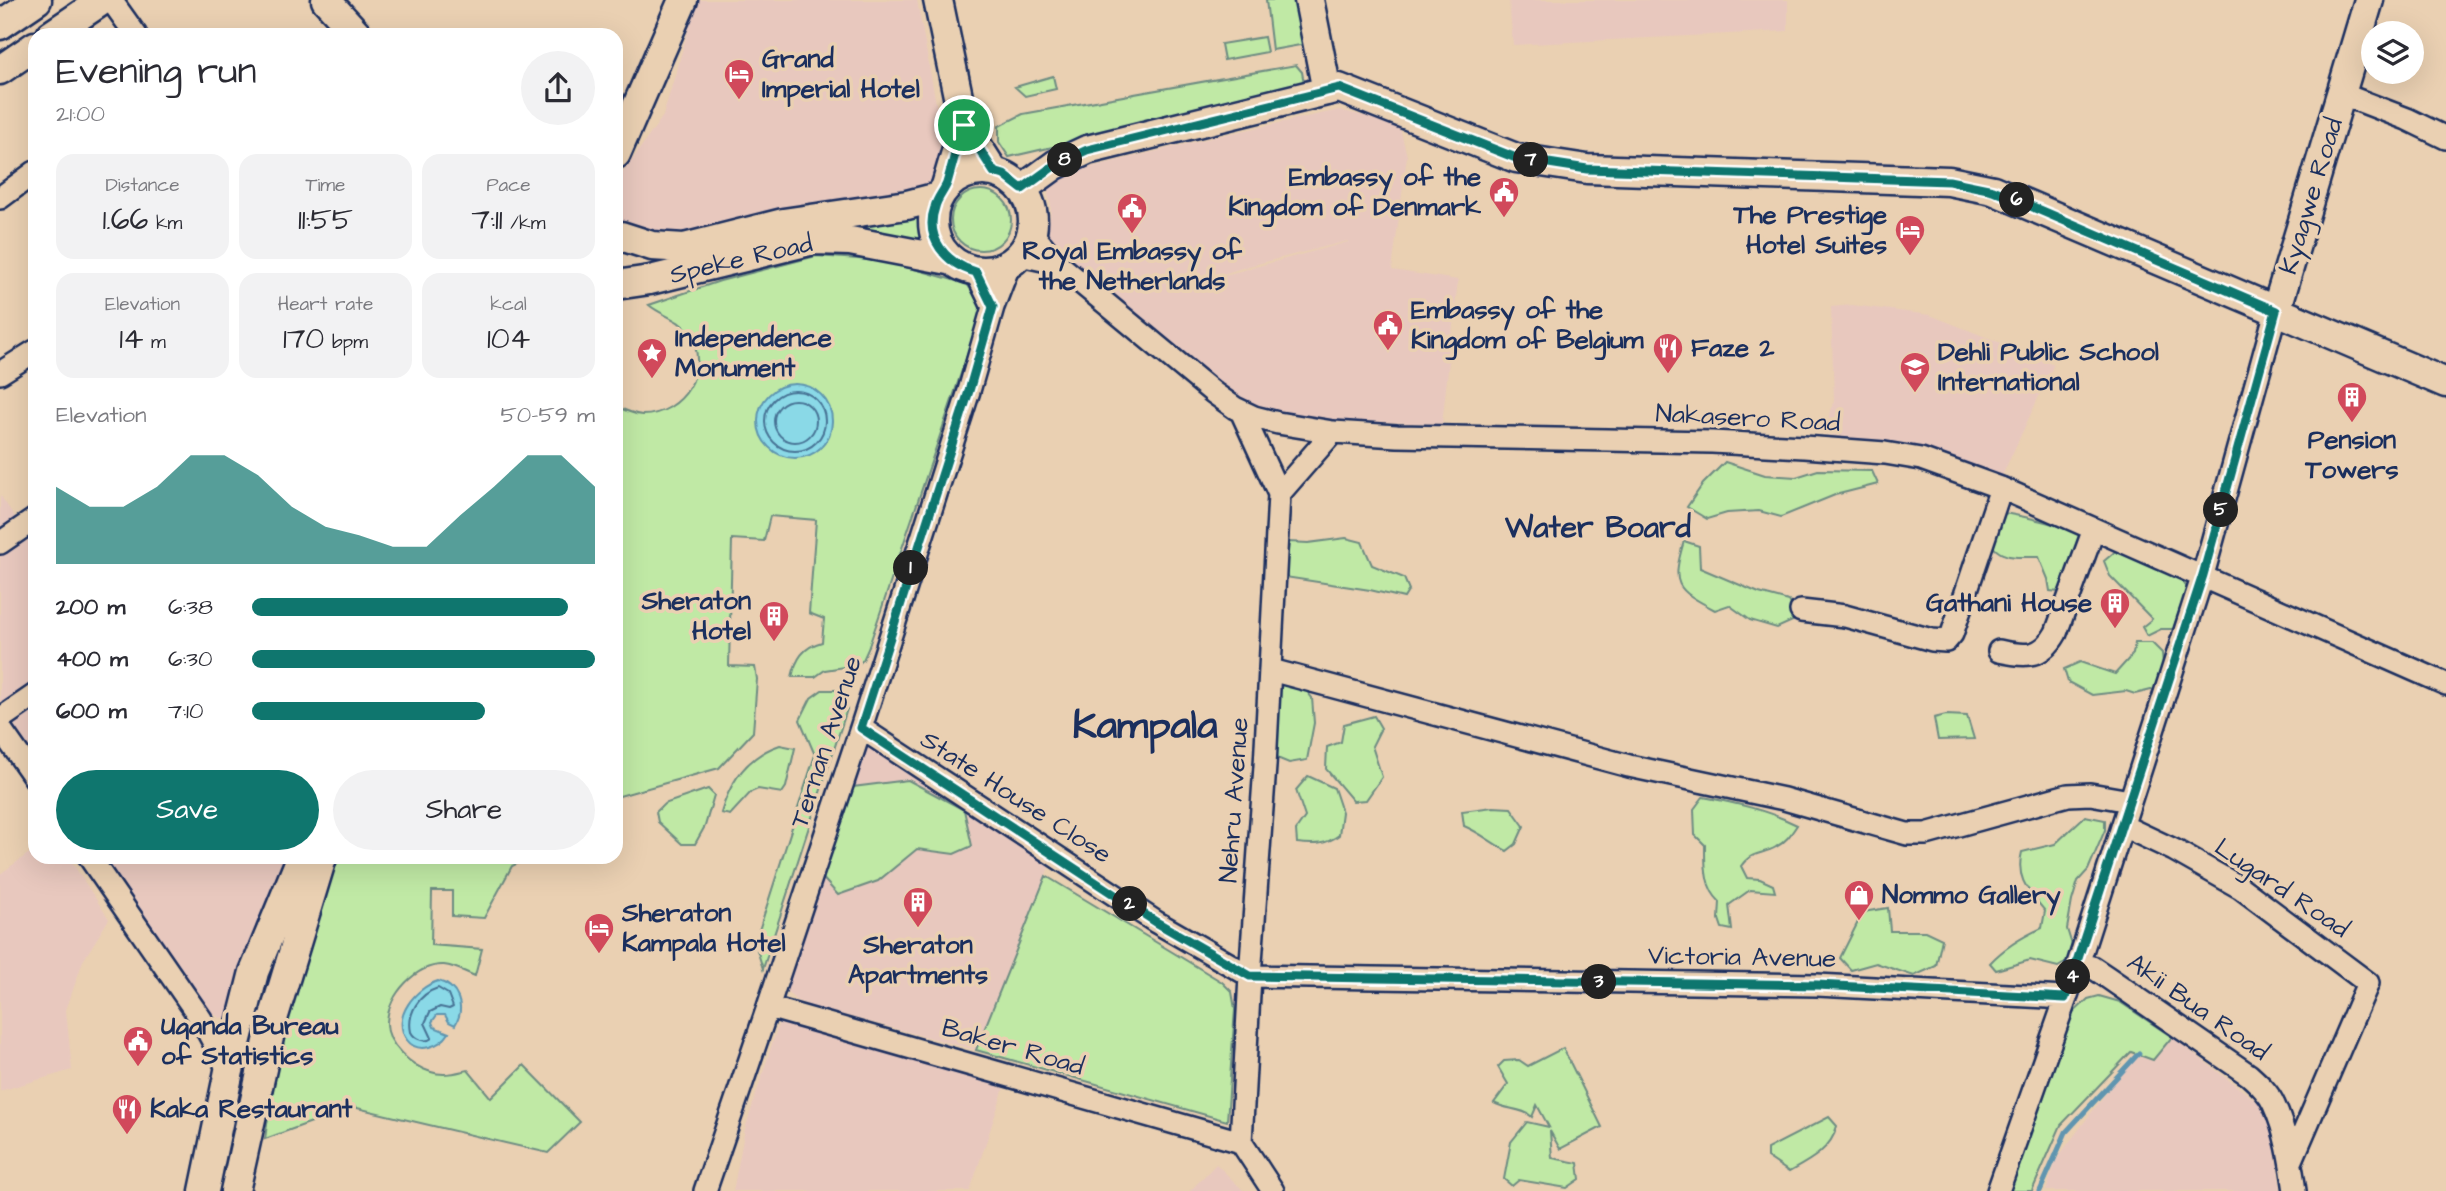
<!DOCTYPE html>
<meta charset="utf-8">
<style>
:root{--surface:#fff;--page:#f2f2f3;--text:#2b2b33;--muted:#7c7c81;--accent:#0f766e}
body{margin:0;font-family:"Architects Daughter",sans-serif;background:var(--page);color:var(--text);height:100vh;display:flex;flex-direction:column;font-size:26px;white-space:nowrap}
*{box-sizing:border-box;margin:0}
p{font-size:23px;color:var(--muted)}
.icon{flex:none;width:38px;height:38px;fill:none;stroke:currentColor;stroke-width:2;stroke-linecap:round;stroke-linejoin:round}
.map{position:relative;flex:1;overflow:hidden}
.drawer{position:absolute;left:28px;top:28px;width:595px;height:836px;display:flex;flex-direction:column;background:var(--surface);border-radius:21px;box-shadow:0 7px 28px #0002}
.drawer>*{flex:none}
.buttons{position:absolute;left:2361px;top:21px;display:grid;gap:14px}
.buttons a{display:grid;place-items:center;width:63px;height:63px;border-radius:50%;background:var(--surface);box-shadow:0 7px 28px #0002;font-size:35px}
.pin{position:absolute;display:grid;place-items:center;width:60px;height:60px;color:#fff;margin:-30px;border:4px solid #fff;border-radius:50%;box-shadow:0 2px 7px #0007}
.km{position:absolute;width:35px;height:35px;margin:-18px;border-radius:50%;background:#222;color:#fff;font-size:19px;line-height:35px;text-align:center}
.round{display:grid;place-items:center;flex:none;width:74px;height:74px;border-radius:37px;background:var(--page)}
.overview{display:flex;align-items:center;justify-content:space-between;height:119px;padding:0 28px}
h1{font-size:38px;font-weight:600;line-height:52px}
.metrics{display:grid;grid-template-columns:repeat(3,1fr);gap:10px;height:119px;padding:7px 28px}
.metrics div{display:grid;align-content:center;border-radius:18px;background:var(--page);text-align:center}
.metrics b{font-size:30px;font-weight:600}
.metrics small{font-size:19px;font-weight:400}
.metrics p{font-size:19px}
.chart{height:196px;padding:14px 28px}
.chart p{display:flex;justify-content:space-between}
.chart svg{width:100%;height:126px;margin-top:7px;fill:var(--accent);opacity:.7}
.button{display:flex;gap:14px;margin-top:auto;padding:14px 28px}
.button a{flex:1;height:80px;border-radius:42px;background:var(--accent);color:#fff;font-size:28px;font-weight:600;line-height:80px;text-align:center}
.button a+a{background:var(--page);color:var(--text)}
ul{padding:0 28px;list-style:none;font-size:23px}
li{display:grid;grid-template-columns:112px 84px 1fr;align-items:center;height:52px}
li i{height:18px;border-radius:9px;background:var(--accent)}
.map>svg:first-child{display:block}
.built{fill:#e8c8be;fill-rule:evenodd}
.green{fill:#c0e9a5;stroke:#6e8c82;stroke-width:2}
.water{fill:#8ad9e7;stroke:#5e95b0;stroke-width:2}
.lines{fill:none;stroke-linecap:round;stroke-linejoin:round}
.shore{stroke:#477395;stroke-width:2}
.stream{stroke:#5e95b0;stroke-width:5}
.minor-casing{stroke:#1b2f5e;stroke-width:26}
.major-casing{stroke:#1b2f5e;stroke-width:33}
.minor{stroke:#ead0b2;stroke-width:21}
.major{stroke:#ead0b2;stroke-width:28}
.route-casing{stroke:#fff;stroke-width:14}
.route{stroke:#0f766e;stroke-width:9}
.labels{text-anchor:middle;dominant-baseline:central;stroke-width:7;stroke-linejoin:round;paint-order:stroke}
.poi-label{font-size:26px;font-weight:bold;fill:#1b2f5e;stroke:#ead0b2;text-anchor:start}
.street-label{font-size:26px;fill:#1b2f5e;stroke:#ead0b2}
.quarter-label{font-size:30px;font-weight:bold;fill:#1b2f5e;stroke:#ead0b2}
.town-label{font-size:40px;font-weight:bold;fill:#1b2f5e;stroke:#ead0b2}
</style>
<div class="map">
<svg width="2446" height="1191" viewBox="0 0 2446 1191">
<rect width="100%" height="100%" fill="#ead0b2"/>
<filter id="ink" filterUnits="userSpaceOnUse"><feTurbulence type="fractalNoise" baseFrequency=".0143" numOctaves="2"/><feDisplacementMap in="SourceGraphic" scale="14" xChannelSelector="R" yChannelSelector="G"/><feConvolveMatrix kernelMatrix="1 2 1 2 8 2 1 2 1" color-interpolation-filters="sRGB"/></filter>
<g filter="url(#ink)">
<path class="built" d="M697 0H917L945 152 943 166 928 190 678 242 623 223 616 201 617 181 663 116Z
M1509 0H1788V31L1513 45Z
M1339 110 1399 124 1407 156 1392 270 1458 280 1442 424 1322 420 1268 410 1231 396 1047 249 1051 205 1048 195 1049 186 1062 174 1227 134ZM1348 241V242L1187 285 1249 266Z
M1852 305 1930 315 2054 364 2002 476 1889 443 1824 434 1834 401 1831 307Z
M0 495 17 520 0 531Z
M35 530V680L0 704V554Z
M35 703V756L13 724 16 715Z
M866 732 1051 862 976 1050 813 1007 797 1001 788 993 783 979Z
M35 849V858H69L109 919 83 961 66 1010 72 1070 0 1091V874Z
M105 858H285L229 1016 220 1018 208 1010 162 947Z
M779 1022 902 1056 1004 1088 970 1191H733L745 1129Z
M2172 1037 2259 1103 2271 1124 2281 1191H2046L2056 1160 2121 1073 2139 1053 2154 1060Z
M1216 1164 1244 1191H1190Z"/>
<path class="green" d="M1266 0H1296L1306 44 1272 50Z
M1264 37 1267 52 1224 60 1221 44Z
M1296 65 1302 72 1305 89 1009 157 999 142V126L1023 114Z
M1053 76 1056 89 1025 96 1015 87Z
M951 220a30 30 0 1 1 60 0a30 30 0 1 1-60 0Z
M924 210 920 234 923 244 819 225Z
M816 256 887 261 967 284 983 308 868 649 863 660 857 665 825 670 815 677H792C796 659 803 647 822 642L824 619 809 613 816 520 770 516 764 541 732 539 729 666 755 667 757 679 753 732 719 768 616 797V406C624 410 632 414 642 415 683 415 712 369 689 333 679 318 662 316 649 305L720 281Z
M1725 462 1765 475 1796 477 1818 470 1872 471 1878 484 1835 495 1781 517 1759 511 1727 513 1707 519 1687 507 1703 484Z
M2004 513C2043 520 2065 525 2100 547L2090 566 2059 592 2050 591 2048 579 2039 557C2004 557 1999 559 1979 529Z
M1346 538 1362 542 1372 565 1404 578 1409 590 1404 598 1370 590 1285 577 1289 542 1308 543Z
M1684 541 1699 546 1700 568 1759 593 1789 601 1799 618 1777 628 1750 620 1729 605 1715 610C1675 589 1671 585 1684 541Z
M2117 550 2181 577 2187 589 2173 629H2161L2147 636 2142 627 2152 619 2110 576 2104 561Z
M2135 643H2152L2162 653 2164 676 2155 689 2135 694 2126 691 2092 695 2068 682 2064 669 2080 662 2115 674 2133 654Z
M1297 679 1312 698 1314 723 1307 760 1289 763 1277 758 1275 685Z
M822 690H837L843 696 847 709 763 969 755 943 815 755 800 720 811 698Z
M1946 715 1967 716 1974 739 1938 740 1934 718Z
M1374 716 1381 728 1372 746 1382 777 1366 800 1353 801 1326 769 1327 747 1341 742 1344 724Z
M780 745 795 748 786 787 782 793 758 789 751 792 730 815 721 813C730 781 747 756 780 745Z
M1308 776 1334 788 1342 812 1339 835C1326 845 1314 845 1297 843L1296 830 1305 817 1296 790Z
M908 780 964 810 972 846 954 854 917 849 878 881 838 895 819 874 853 787Z
M708 789 714 795 705 826 695 844H682L658 822 656 812 664 804Z
M1703 797C1736 803 1767 810 1797 825 1791 834 1786 842 1776 847 1762 855 1752 851 1741 866L1747 878 1760 879 1773 885 1775 892 1750 890 1729 905 1732 930 1722 928 1719 919 1720 902C1704 887 1705 866 1705 845L1695 835 1694 809Z
M1493 807 1511 808 1524 826 1516 844 1507 851C1492 843 1479 832 1464 826L1462 811Z
M2085 816 2105 820V830L2088 870 2078 881 2072 901 2067 929 2072 945 2070 960 2058 967 2030 960 1996 970 1990 963C2005 947 2022 937 2042 928L2045 911C2029 891 2015 879 2022 852L2055 844Z
M329 858H529L512 866 484 918 452 916V891H432L431 945 482 949 475 976C465 972 455 966 444 965 416 964 388 995 387 1022 386 1044 411 1066 431 1072 443 1076 456 1073 468 1070L491 1098 524 1065 580 1122 548 1153 353 1107 265 1139 287 980Z
M1046 876 1222 982 1232 992 1235 1009 1227 1121 976 1050Z
M1888 908 1890 931H1925L1942 939 1936 966 1914 976 1876 963 1851 970 1840 958 1863 912Z
M280 942 267 990 225 1191H216L270 949Z
M2099 996 2120 1002 2172 1037 2153 1060 2131 1052 2061 1125 2032 1191H2004L2071 1015 2088 999Z
M1563 1048 1602 1127 1560 1149 1550 1131 1552 1158 1578 1163 1580 1179 1567 1188 1519 1180 1512 1186 1504 1179 1511 1142 1527 1122 1549 1127 1537 1105 1532 1117C1523 1108 1507 1110 1494 1103L1508 1084 1498 1067 1504 1061 1519 1060 1528 1066Z
M1829 1117 1837 1126C1831 1150 1809 1161 1789 1172L1767 1157V1149Z"/>
<path class="water" d="M758 421a37 37 0 1 1 74 0a37 37 0 1 1-74 0Z
M438 981C458 986 466 1007 455 1025L449 1022 445 1015H437L432 1022 434 1027 449 1033C441 1046 418 1055 407 1040 390 1017 417 987 438 981Z"/>
<g class="lines">
<path class="shore" d="M765 421a30 30 0 1 1 60 0a30 30 0 1 1-60 0Z
M774 421a21 21 0 1 1 42 0a21 21 0 1 1-42 0Z
M438 988 448 994 453 1007 449 1009 440 1007 430 1012 425 1023 432 1038C426 1043 415 1040 411 1032 407 1013 419 994 438 988Z"/>
<path class="stream" d="M2040 1191 2066 1132 2139 1053"/>
<g class="minor-casing">
<path id="minor" d="M111 0 136 35
M2342 94 2407 119 2446 138
M0 198 35 172
M1032 233 1057 263 1214 393 1235 408 1254 417 1278 423 1333 432 1397 436 1712 442 1804 447 1885 453 1921 459 2001 488 2446 684
M1020 255 1057 263
M976 272 993 307
M0 373 35 351
M1241 411 1279 494 1265 766 1250 976 1241 1142 1273 1191
M1279 494 1333 432
M0 543 35 519
M1801 611 1845 616 1932 640 1946 641 1952 634 2001 488
M1999 651C2026 657 2042 658 2056 633L2094 529
M1271 670 1629 766 1784 799 1907 834H1926L2068 795 2090 794 2130 801
M0 719 35 695
M0 728 35 778
M861 728 1156 922 1250 976 1817 985 2065 998
M2123 826 2174 850 2241 888 2368 983 2291 1162
M90 858 201 1019 229 1071
M2078 964 2092 967 2107 977 2249 1075C2259 1084 2269 1093 2274 1105 2286 1131 2291 1163 2295 1191
M768 1007 1241 1142
M705 1191 768 1007 861 728 969 391 993 307 1010 263
M1998 1191 2078 964 2203 575 2276 311"/>
</g>
<g class="major-casing">
<path id="major" d="M326 0 358 35
M938 0 964 125 994 172
M1309 0 1327 91
M0 25 37 0
M51 35 103 0
M0 70 35 46
M616 154 683 0
M933 221a50 50 0 1 1 100 0a50 50 0 1 1-100 0Z
M946 186 964 125
M1022 189 1055 165 1087 150 1339 88 1516 158 1587 169 1949 181 1993 190 2446 383
M621 236 652 246 684 248 783 223 907 205 938 197
M616 285 650 280 814 240 850 241 949 260
M2276 311 2369 0
M204 1191 229 1071 254 972 301 858
M235 1191 273 1019 322 858"/>
</g>
<use href="#minor" class="minor"/>
<use href="#major" class="major"/>
</g>
</g>
<g class="lines" filter="url(#ink)">
<g class="route-casing">
<path id="route" d="M1339 88 1516 158 1587 169 1949 181 1993 190 2276 311 2203 575 2065 998 1817 985 1250 976 1156 922 861 728 969 391 993 307 976 272C946 264 924 238 935 207 937 198 944 191 947 183 953 163 957 144 964 125L994 172 1004 175 1022 189 1055 165 1087 150Z"/>
</g>
<use href="#route" class="route"/>
</g>
<defs>
<g id="hotel-pin" transform="scale(1.575)"><path d="M0 17L-7.5 6A9.5 9.5 0 1 1 7.5 6Z" fill="#d1495b" stroke="#ead0b2"/><path d="M-6-4.5h1.5V1H6V5H4.5V3h-9V5H-6ZM-4 0a1.8 1.8 0 1 1 3.6 0ZM.5 0V-2.5h3Q6-2.5 6 0Z" fill="#fff"/></g>
<g id="civic-pin" transform="scale(1.575)"><path d="M0 17L-7.5 6A9.5 9.5 0 1 1 7.5 6Z" fill="#d1495b" stroke="#ead0b2"/><path d="M-.6-6.5H3V-4.5H.6V-3L4-1V1h2V6H-6V1h2V-1L-.6-3ZM-1.2 2.5V6h2.4V2.5Z" fill="#fff"/></g>
<g id="restaurant-pin" transform="scale(1.575)"><path d="M0 17L-7.5 6A9.5 9.5 0 1 1 7.5 6Z" fill="#d1495b" stroke="#ead0b2"/><path d="M-5-6h1v4h1v-4h1v4h1v-4h1v5L-1.5 .5V6h-2V.5L-5-1ZM5-6V6H3V1.5H1.5Q1.5-4 5-6Z" fill="#fff"/></g>
<g id="sight-pin" transform="scale(1.575)"><path d="M0 17L-7.5 6A9.5 9.5 0 1 1 7.5 6Z" fill="#d1495b" stroke="#ead0b2"/><path d="M0-6L1.8-2.2L6-1.7L2.9 1.2L3.7 5.4L0 3.3L-3.7 5.4L-2.9 1.2L-6-1.7L-1.8-2.2Z" fill="#fff"/></g>
<g id="school-pin" transform="scale(1.575)"><path d="M0 17L-7.5 6A9.5 9.5 0 1 1 7.5 6Z" fill="#d1495b" stroke="#ead0b2"/><path d="M0-5L7-2L0 1L-7-2ZM-4 1L0 2.5L4 1V4Q0 6-4 4Z" fill="#fff"/></g>
<g id="building-pin" transform="scale(1.575)"><path d="M0 17L-7.5 6A9.5 9.5 0 1 1 7.5 6Z" fill="#d1495b" stroke="#ead0b2"/><path d="M-4-6H4V6H1V3H-1V6H-4ZM-2.5-4.3h1.7v1.8h-1.7ZM.8-4.3h1.7v1.8H.8ZM-2.5-1h1.7V.8h-1.7ZM.8-1h1.7V.8H.8Z" fill="#fff"/></g>
<g id="shop-pin" transform="scale(1.575)"><path d="M0 17L-7.5 6A9.5 9.5 0 1 1 7.5 6Z" fill="#d1495b" stroke="#ead0b2"/><path d="M-5-2.5h2.3a2.7 3.5 0 0 1 5.4 0H5L5.5 6h-11ZM-1.5-2.5h3a1.5 2.3 0 0 0-3 0Z" fill="#fff"/></g>
</defs>
<g fill-rule="evenodd">
<use href="#hotel-pin" x="739" y="74"/>
<use href="#civic-pin" x="1504" y="192"/>
<use href="#civic-pin" x="1132" y="208"/>
<use href="#hotel-pin" x="1910" y="230"/>
<use href="#civic-pin" x="1388" y="325"/>
<use href="#restaurant-pin" x="1668" y="348"/>
<use href="#sight-pin" x="652" y="353"/>
<use href="#school-pin" x="1915" y="367"/>
<use href="#building-pin" x="2352" y="397"/>
<use href="#building-pin" x="2115" y="603"/>
<use href="#building-pin" x="774" y="616"/>
<use href="#shop-pin" x="1859" y="895"/>
<use href="#building-pin" x="918" y="902"/>
<use href="#hotel-pin" x="599" y="928"/>
<use href="#civic-pin" x="138" y="1041"/>
<use href="#restaurant-pin" x="127" y="1109"/>
</g>
<g class="labels">
<g class="poi-label">
<text x="762" y="59">Grand<tspan x="762" dy="30">Imperial Hotel</tspan></text>
<text x="1481" y="177" text-anchor="end">Embassy of the<tspan x="1481" dy="30">Kingdom of Denmark</tspan></text>
<text x="1887" y="215" text-anchor="end">The Prestige<tspan x="1887" dy="30">Hotel Suites</tspan></text>
<text x="1132" y="251" text-anchor="middle">Royal Embassy of<tspan x="1132" dy="30">the Netherlands</tspan></text>
<text x="1411" y="310">Embassy of the<tspan x="1411" dy="30">Kingdom of Belgium</tspan></text>
<text x="675" y="338">Independence<tspan x="675" dy="30">Monument</tspan></text>
<text x="1691" y="348">Faze 2</text>
<text x="1938" y="352">Dehli Public School<tspan x="1938" dy="30">International</tspan></text>
<text x="2352" y="440" text-anchor="middle">Pension<tspan x="2352" dy="30">Towers</tspan></text>
<text x="751" y="601" text-anchor="end">Sheraton<tspan x="751" dy="30">Hotel</tspan></text>
<text x="2092" y="603" text-anchor="end">Gathani House</text>
<text x="1882" y="895">Nommo Gallery</text>
<text x="622" y="913">Sheraton<tspan x="622" dy="30">Kampala Hotel</tspan></text>
<text x="918" y="945" text-anchor="middle">Sheraton<tspan x="918" dy="30">Apartments</tspan></text>
<text x="161" y="1026">Uganda Bureau<tspan x="161" dy="30">of Statistics</tspan></text>
<text x="150" y="1109">Kaka Restaurant</text>
</g>
<g class="street-label">
<text transform="translate(2311 196) rotate(-73)">Kyagwe Road</text>
<text transform="translate(741 259) rotate(-13)">Speke Road</text>
<text transform="translate(1748 418) rotate(3)">Nakasero Road</text>
<text transform="translate(826 742) rotate(-72)">Ternan Avenue</text>
<text transform="translate(1016 797) rotate(33)">State House Close</text>
<text transform="translate(1234 800) rotate(-86)">Nehru Avenue</text>
<text transform="translate(2282 888) rotate(34)">Lugard Road</text>
<text transform="translate(1742 957) rotate(1)">Victoria Avenue</text>
<text transform="translate(2198 1007) rotate(35)">Akii Bua Road</text>
<text transform="translate(1013 1047) rotate(16)">Baker Road</text>
</g>
<g class="quarter-label">
<text x="1598" y="528">Water Board</text>
</g>
<g class="town-label">
<text x="1145" y="726">Kampala</text>
</g>
</g>
</svg>
<div class="buttons">
<a><svg class="icon" aria-label="layers" viewBox="0 0 24 24"><path d="M12 4l9 5-9 5-9-5zM3 14l9 5 9-5"/></svg></a>
</div>
<div class="pin" style="left:964px;top:125px;background:#1e9e55"><svg class="icon" aria-label="arrive" viewBox="0 0 24 24"><path d="M6 21V4h12l-3 4 3 4H6"/></svg></div>
<b class="km" style="left:911px;top:568px">1</b>
<b class="km" style="left:1130px;top:904px">2</b>
<b class="km" style="left:1599px;top:982px">3</b>
<b class="km" style="left:2073px;top:977px">4</b>
<b class="km" style="left:2221px;top:510px">5</b>
<b class="km" style="left:2017px;top:200px">6</b>
<b class="km" style="left:1531px;top:160px">7</b>
<b class="km" style="left:1065px;top:160px">8</b>
<section class="drawer">
<div class="overview"><div><h1>Evening run</h1><p>21:00</p></div><a class="round"><svg class="icon" aria-label="share" viewBox="0 0 24 24"><path d="M12 15V3M7 8l5-5 5 5M5 13v7h14v-7"/></svg></a></div>
<div class="metrics">
<div><p>Distance</p><b>1.66<small> km</small></b></div>
<div><p>Time</p><b>11:55</b></div>
<div><p>Pace</p><b>7:11<small> /km</small></b></div>
</div>
<div class="metrics">
<div><p>Elevation</p><b>14<small> m</small></b></div>
<div><p>Heart rate</p><b>170<small> bpm</small></b></div>
<div><p>kcal</p><b>104</b></div>
</div>
<div class="chart"><p><span>Elevation</span>50–59 m</p>
<svg viewBox="0 0 160 44" preserveAspectRatio="none"><path d="M0 44V17L10 24L20 24L30 17L40 6L50 6L60 13L70 24L80 31L90 34L100 38L110 38L120 27L130 17L140 6L150 6L160 17V44z"/></svg>
</div>
<ul>
<li><b>200 m</b>6:38<i style="width:92%"></i></li>
<li><b>400 m</b>6:30<i style="width:100%"></i></li>
<li><b>600 m</b>7:10<i style="width:68%"></i></li>
</ul>
<div class="button"><a>Save</a><a>Share</a></div>
</section>
</div>
